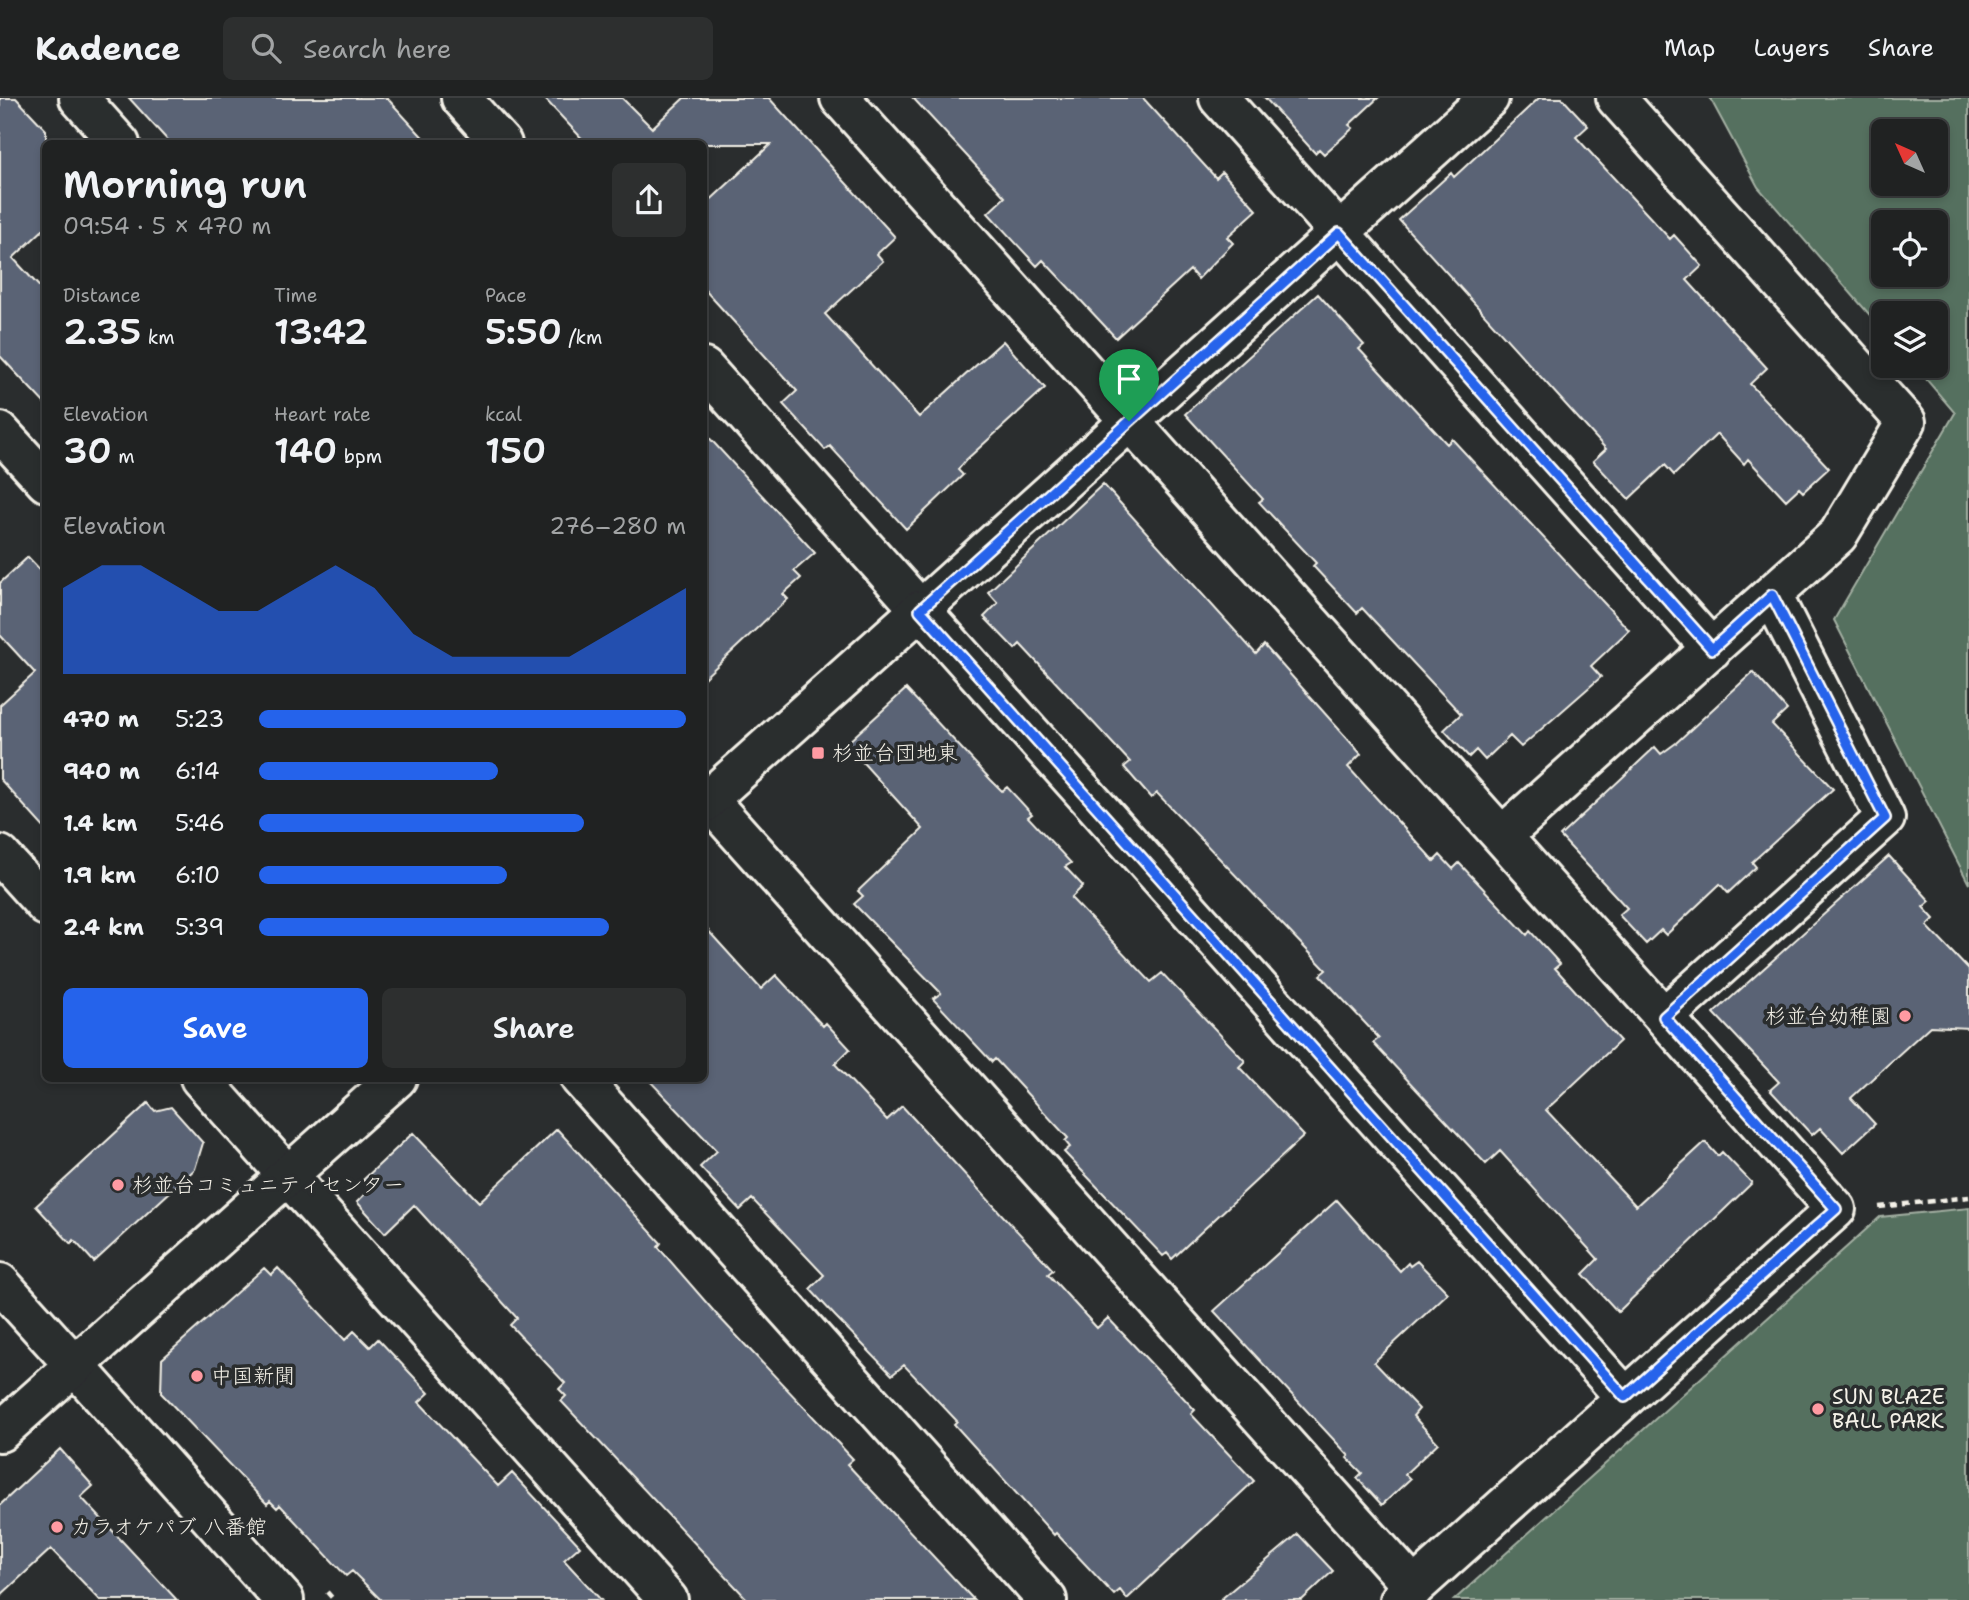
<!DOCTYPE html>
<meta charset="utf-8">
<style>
:root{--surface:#202222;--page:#2d2f2f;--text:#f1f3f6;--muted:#a2a4a5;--line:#3d3f40;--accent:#2563eb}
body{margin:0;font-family:"Shantell Sans","Klee One",sans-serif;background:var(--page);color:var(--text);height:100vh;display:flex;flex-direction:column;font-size:26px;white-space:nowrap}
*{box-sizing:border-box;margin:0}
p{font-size:23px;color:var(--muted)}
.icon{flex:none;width:38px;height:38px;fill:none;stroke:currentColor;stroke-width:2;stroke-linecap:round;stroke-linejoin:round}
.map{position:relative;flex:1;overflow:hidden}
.drawer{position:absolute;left:42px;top:42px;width:665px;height:942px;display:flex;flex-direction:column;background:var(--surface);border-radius:10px;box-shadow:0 4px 10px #0003,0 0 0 2px var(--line)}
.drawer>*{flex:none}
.needle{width:46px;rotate:315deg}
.buttons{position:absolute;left:1871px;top:21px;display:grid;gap:14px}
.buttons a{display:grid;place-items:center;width:77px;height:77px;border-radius:10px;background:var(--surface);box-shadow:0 4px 10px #0003,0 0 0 2px var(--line);font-size:35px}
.pin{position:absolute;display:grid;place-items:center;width:60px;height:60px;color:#fff;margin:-72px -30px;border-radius:50% 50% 50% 0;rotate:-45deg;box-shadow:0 0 7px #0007}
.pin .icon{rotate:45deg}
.round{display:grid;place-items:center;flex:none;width:74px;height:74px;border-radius:10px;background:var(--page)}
.head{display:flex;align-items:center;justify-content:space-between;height:119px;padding:0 21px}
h1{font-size:38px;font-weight:600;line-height:52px}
.metrics{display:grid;grid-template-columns:repeat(3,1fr);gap:10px;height:119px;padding:7px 21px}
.metrics div{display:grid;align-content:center}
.metrics b{font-size:35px;font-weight:600}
.metrics small{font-size:19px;font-weight:400}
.metrics p{font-size:19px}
.chart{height:196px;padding:14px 21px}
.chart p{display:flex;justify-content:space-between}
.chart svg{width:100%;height:126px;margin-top:7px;fill:var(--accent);opacity:.7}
.cta{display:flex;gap:14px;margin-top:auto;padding:14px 21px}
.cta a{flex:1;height:80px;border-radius:10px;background:var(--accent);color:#fff;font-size:28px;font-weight:600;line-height:80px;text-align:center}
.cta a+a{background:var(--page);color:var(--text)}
ul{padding:0 21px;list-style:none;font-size:23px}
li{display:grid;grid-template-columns:112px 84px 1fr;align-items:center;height:52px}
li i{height:18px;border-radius:9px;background:var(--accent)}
header{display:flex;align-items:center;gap:42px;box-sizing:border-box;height:98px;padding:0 35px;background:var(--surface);border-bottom:2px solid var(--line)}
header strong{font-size:33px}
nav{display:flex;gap:38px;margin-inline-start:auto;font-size:24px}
.search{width:490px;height:63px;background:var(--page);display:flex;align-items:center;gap:18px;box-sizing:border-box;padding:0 24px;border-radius:10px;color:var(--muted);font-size:26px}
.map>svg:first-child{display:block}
.green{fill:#546f5e;stroke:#a4b0a3;stroke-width:2;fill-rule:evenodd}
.building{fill:#5a6475;stroke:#f4f1e8;stroke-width:2}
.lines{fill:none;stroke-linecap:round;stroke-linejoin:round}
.street-casing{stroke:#f4f1e8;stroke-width:44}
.secondary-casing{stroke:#f4f1e8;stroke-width:44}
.path{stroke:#f4f1e8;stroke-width:4.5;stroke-dasharray:7 5;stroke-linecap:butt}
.street{stroke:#2a2d2e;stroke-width:38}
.secondary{stroke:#2a2d2e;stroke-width:38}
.route-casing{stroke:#fff;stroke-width:14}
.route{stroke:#2563eb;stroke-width:9}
.poi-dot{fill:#ff9aa2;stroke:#2a2d2e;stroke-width:2.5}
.labels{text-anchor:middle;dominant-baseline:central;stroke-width:7;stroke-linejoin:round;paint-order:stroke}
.poi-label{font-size:21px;fill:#f4f1e8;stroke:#2a2d2e;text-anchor:start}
</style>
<header>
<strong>Kadence</strong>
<div class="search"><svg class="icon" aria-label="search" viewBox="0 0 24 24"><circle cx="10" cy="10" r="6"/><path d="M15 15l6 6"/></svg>Search here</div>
<nav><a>Map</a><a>Layers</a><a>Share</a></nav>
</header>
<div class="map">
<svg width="1969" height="1502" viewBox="0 0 1969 1502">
<rect width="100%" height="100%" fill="#2a2d2e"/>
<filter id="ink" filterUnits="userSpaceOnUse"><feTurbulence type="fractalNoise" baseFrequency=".0143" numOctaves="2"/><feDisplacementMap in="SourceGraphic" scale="14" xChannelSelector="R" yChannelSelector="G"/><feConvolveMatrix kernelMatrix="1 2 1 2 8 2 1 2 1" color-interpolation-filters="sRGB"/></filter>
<g filter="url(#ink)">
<path class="green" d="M1710 0H1969V786L1834 522 1955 315 1915 268H1936V215H1883V232L1758 89ZM1883 33H1936V86H1883ZM1883 124H1936V177H1883Z
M1969 1110V1502H1454L1880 1119Z"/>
<path class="building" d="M0 0H16L46 32V129L13 160 46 196V307L0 258Z
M129 0H387L429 46H171Z
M544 0H622L652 30 684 0H769L895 139 877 156 883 163 825 216 919 319 1003 243 1045 290 966 362 958 372 963 377 906 431 830 348 825 352 783 306 797 293 704 191V108L771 46H587Z
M913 0H1143L1216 80 1222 74 1257 112 1227 139 1233 145 1198 181 1190 172 1116 240 1043 162 1037 168 988 115 1005 99Z
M1265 0H1378L1349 27 1353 30 1324 56 1319 51 1315 55Z
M1539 0H1562L1588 28 1576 39 1670 141 1674 137 1702 168 1687 182 1767 270 1750 286 1829 370 1803 394 1799 390 1786 402 1748 361 1744 366 1717 336 1674 377 1665 367 1629 401 1593 363 1606 351 1399 122 1451 75 1454 79Z
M1318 196 1364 247 1359 251 1447 346 1452 341 1629 532 1591 568 1601 579 1521 649 1510 638 1485 662 1476 652 1469 659 1444 632 1461 616 1362 510 1357 515 1313 468 1316 465 1259 404 1263 401 1185 316Z
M704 334 815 455 794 473 801 480 783 496 788 501 704 580Z
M1103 386 1256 556 1264 547 1361 656 1348 669 1434 763 1440 757 1453 771 1459 765 1527 837 1530 833 1560 866 1555 870 1620 943 1546 1012 1636 1108 1705 1044 1718 1058 1722 1054 1752 1085 1618 1214 1583 1176 1598 1161 1500 1053 1486 1066 1373 945 1379 940 1320 877 1326 872 1157 695 1151 700 1124 669 1130 664 1020 546 1015 551 984 519 998 505 988 494Z
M28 459 46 478V732L0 681V607L35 575 0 537V485Z
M1753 574 1787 612 1772 626 1833 691 1752 764 1756 769 1728 795 1720 786 1666 837 1661 832 1646 846 1619 817 1627 810 1560 738 1655 649 1661 656 1676 645Z
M906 591 991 682 1002 693 1007 689 1032 716 1028 719 1071 765 1065 769 1083 788 1071 800 1151 884 1162 875 1245 963 1239 969 1304 1038 1172 1161 1167 1155 1163 1158 1064 1054 1070 1049 1065 1043 1068 1040 995 961 992 964 933 901 941 895 854 806 863 798 858 793 923 731 846 646Z
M1889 758 1930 803 1923 809 1934 821 1927 828 1969 872V930L1930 928 1851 1000 1875 1026 1843 1055 1820 1030 1812 1037 1770 992 1779 984 1714 915Z
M704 828 761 891 776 877 823 928 826 925 850 951 835 966 887 1022 902 1008 1053 1172 1048 1176 1097 1230 1108 1220 1195 1312 1191 1316 1254 1383 1127 1501 1120 1492 1114 1497 1056 1435 1054 1437 954 1326 957 1323 904 1267 892 1277 835 1218 810 1191 824 1177 752 1101 740 1112 700 1069 717 1053 647 980H704Z
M148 1005 155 1013 171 1009 203 1045 195 1071 94 1164 74 1142 71 1146 36 1108Z
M557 1031 661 1145 658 1149 718 1218 853 1361 847 1366 974 1502H748L561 1303 566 1298 559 1291 565 1285 510 1227 517 1220 414 1107 385 1135 357 1104 371 1090 363 1082 413 1035 479 1104Z
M1337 1102 1400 1173 1408 1165 1410 1168 1417 1163 1448 1195 1374 1264 1419 1311 1413 1318 1438 1345 1405 1376 1410 1381 1382 1407 1357 1380 1362 1375 1347 1360 1349 1358 1214 1213Z
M264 1170 271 1177 278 1170 345 1242 354 1233 370 1249 378 1241 429 1295 419 1304 498 1388 512 1375 580 1448 564 1462 601 1502H381L352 1473 346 1478 280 1407 277 1410 270 1403 267 1406 161 1295 162 1261Z
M60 1351 93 1388 81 1399 177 1502H100L51 1451 0 1498V1407Z
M1298 1436 1333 1473 1302 1502H1220Z"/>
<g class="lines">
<g class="street-casing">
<path id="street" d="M79 0 120 46
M461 0 502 46
M840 0 1836 1111 1400 1502
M1219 0 1712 551
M704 270 1625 1299
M0 334 46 384
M920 512 1489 0
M704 697 1414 1490
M1502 738 1838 437 1906 324 1616 0
M0 757 46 808
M1664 919 1885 720 1772 497
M200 980 668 1502
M580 980 1047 1502
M75 1268 284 1502"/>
</g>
<g class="secondary-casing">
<path id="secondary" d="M704 705 920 512
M0 1185 75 1268
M0 1334 397 980"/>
</g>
<path class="path" d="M1879 1109 1969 1099
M327 1494 334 1502"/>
<use href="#street" class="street"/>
<use href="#secondary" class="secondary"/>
</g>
</g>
<g class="lines" filter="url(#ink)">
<g class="route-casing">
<path id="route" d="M1339 135 1712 551 1772 497 1885 720 1664 919 1836 1111 1625 1299 920 512Z"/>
</g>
<use href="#route" class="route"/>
</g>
<g class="poi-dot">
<rect x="811" y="648" width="14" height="14" rx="3.5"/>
<circle cx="1905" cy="918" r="7"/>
<circle cx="118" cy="1087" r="7"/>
<circle cx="197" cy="1278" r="7"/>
<circle cx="1818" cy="1311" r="7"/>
<circle cx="57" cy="1429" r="7"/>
</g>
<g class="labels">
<g class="poi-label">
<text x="832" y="655">杉並台団地東</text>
<text x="1891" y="918" text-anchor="end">杉並台幼稚園</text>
<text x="132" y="1087">杉並台コミュニティセンター</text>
<text x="211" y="1278">中国新聞</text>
<text x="1832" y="1299">SUN BLAZE<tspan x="1832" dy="24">BALL PARK</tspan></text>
<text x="71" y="1429">カラオケパブ 八番館</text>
</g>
</g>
</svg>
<div class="buttons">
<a><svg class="needle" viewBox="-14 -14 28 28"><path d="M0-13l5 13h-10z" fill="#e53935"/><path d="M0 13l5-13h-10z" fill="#a2a4a5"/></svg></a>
<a><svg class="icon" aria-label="locate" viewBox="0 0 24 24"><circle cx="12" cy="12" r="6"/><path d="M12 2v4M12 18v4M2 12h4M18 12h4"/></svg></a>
<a><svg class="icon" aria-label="layers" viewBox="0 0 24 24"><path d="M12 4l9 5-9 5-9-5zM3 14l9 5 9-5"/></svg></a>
</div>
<div class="pin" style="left:1129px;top:323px;background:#1e9e55"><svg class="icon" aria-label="arrive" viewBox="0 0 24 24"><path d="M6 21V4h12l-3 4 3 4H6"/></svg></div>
<section class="drawer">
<div class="head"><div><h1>Morning run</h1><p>09:54 · 5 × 470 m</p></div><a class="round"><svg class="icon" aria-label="share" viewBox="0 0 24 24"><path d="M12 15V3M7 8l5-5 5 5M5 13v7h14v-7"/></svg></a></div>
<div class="metrics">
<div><p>Distance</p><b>2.35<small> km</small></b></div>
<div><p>Time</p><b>13:42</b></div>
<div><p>Pace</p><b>5:50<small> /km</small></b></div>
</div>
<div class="metrics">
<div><p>Elevation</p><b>30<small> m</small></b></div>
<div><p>Heart rate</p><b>140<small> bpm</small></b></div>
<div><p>kcal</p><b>150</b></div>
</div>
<div class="chart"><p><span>Elevation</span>276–280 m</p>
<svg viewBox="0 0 160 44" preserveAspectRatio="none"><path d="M0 44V14L10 6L20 6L30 14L40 22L50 22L60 14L70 6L80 14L90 30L100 38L110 38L120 38L130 38L140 30L150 22L160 14V44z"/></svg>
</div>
<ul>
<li><b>470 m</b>5:23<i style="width:100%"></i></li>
<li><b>940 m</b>6:14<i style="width:56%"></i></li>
<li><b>1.4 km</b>5:46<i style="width:76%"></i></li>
<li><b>1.9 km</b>6:10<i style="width:58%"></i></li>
<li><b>2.4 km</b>5:39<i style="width:82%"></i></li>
</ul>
<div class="cta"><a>Save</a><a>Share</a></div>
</section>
</div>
